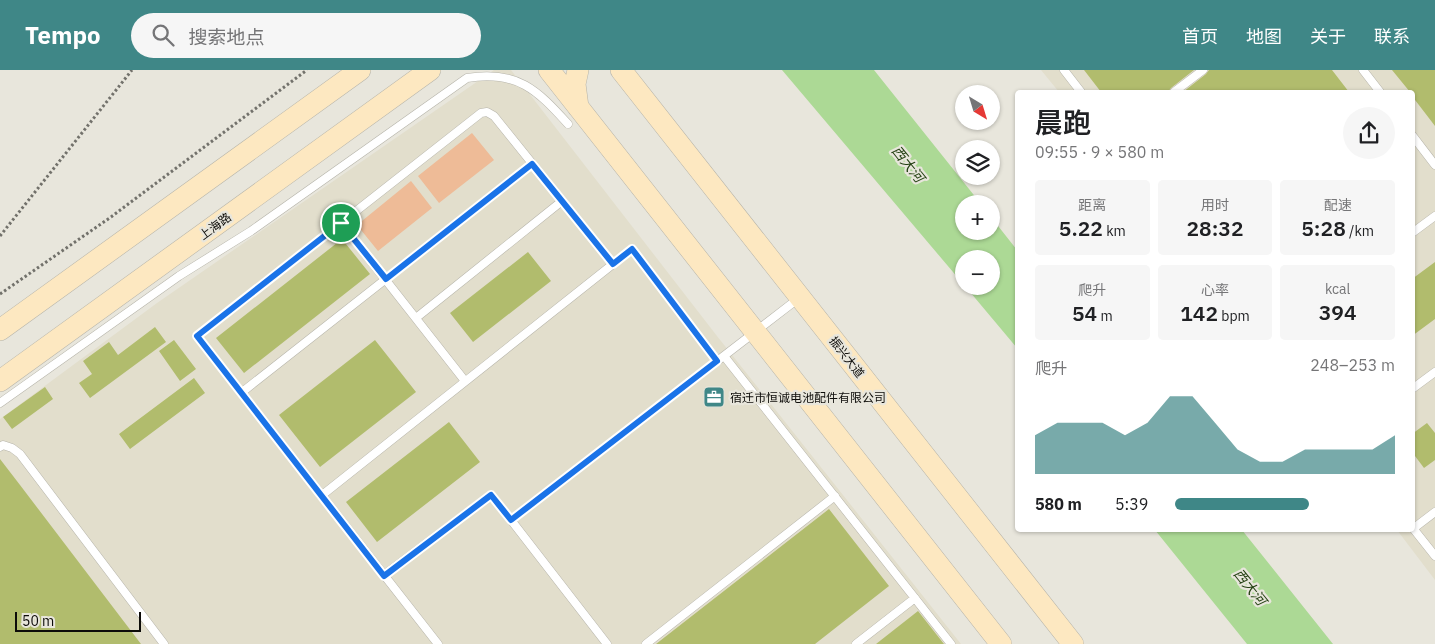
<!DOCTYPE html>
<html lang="zh">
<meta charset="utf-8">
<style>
:root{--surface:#fff;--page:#f6f6f6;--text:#202124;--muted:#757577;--accent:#3f8787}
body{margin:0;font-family:"IBM Plex Sans","Noto Sans SC",sans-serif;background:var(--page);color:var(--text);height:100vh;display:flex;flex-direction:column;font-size:19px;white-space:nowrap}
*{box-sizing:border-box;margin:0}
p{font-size:16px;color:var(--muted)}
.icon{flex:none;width:28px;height:28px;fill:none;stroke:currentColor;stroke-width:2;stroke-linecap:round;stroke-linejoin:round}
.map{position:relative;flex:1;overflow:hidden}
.panel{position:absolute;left:1015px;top:20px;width:400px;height:442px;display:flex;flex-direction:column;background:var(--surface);border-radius:5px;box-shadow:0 1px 4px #0004}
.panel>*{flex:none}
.needle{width:32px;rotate:142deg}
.tools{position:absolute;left:955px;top:15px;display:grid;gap:10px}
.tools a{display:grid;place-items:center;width:45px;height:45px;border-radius:50%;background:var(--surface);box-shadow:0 1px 4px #0004;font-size:25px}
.scale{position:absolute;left:15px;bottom:12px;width:126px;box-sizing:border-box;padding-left:5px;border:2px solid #0d0c09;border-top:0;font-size:14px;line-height:18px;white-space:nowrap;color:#0d0c09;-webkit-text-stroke:4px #e8e6dc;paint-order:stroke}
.pin{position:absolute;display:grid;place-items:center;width:42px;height:42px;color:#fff;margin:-21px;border:2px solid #fff;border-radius:50%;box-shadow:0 1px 5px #0007}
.round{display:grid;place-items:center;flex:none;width:52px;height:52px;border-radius:26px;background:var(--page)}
.overview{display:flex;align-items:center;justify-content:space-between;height:85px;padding:0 20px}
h1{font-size:28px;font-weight:600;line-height:38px}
.stats{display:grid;grid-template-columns:repeat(3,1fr);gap:8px;height:85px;padding:5px 20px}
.stats div{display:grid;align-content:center;border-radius:5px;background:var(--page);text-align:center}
.stats b{font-size:21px;font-weight:600}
.stats small{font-size:14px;font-weight:400}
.stats p{font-size:14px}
.chart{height:140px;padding:10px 20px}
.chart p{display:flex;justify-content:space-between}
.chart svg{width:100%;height:90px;margin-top:5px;fill:var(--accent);opacity:.7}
ul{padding:0 20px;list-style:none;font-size:16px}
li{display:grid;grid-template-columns:80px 60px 1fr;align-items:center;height:38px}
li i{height:12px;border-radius:6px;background:var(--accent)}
header{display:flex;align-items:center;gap:30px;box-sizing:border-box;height:70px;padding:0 25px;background:var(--accent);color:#fff}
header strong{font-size:24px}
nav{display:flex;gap:28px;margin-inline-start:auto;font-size:18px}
.search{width:350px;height:45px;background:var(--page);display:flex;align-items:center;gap:12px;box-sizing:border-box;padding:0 18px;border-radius:28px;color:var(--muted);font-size:19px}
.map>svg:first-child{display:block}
.built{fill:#e2decc}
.green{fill:#eebb97}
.water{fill:#acd995}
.building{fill:#b1bc6d}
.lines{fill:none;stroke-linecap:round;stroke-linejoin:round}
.lane-casing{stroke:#b6b4aa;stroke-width:9}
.secondary-casing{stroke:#b6b4aa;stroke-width:22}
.path{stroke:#72716b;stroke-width:3;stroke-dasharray:2.5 2.5;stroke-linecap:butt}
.lane{stroke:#fff;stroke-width:8}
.secondary{stroke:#fde8c1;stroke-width:21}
.route-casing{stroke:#fff;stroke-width:10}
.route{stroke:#1a73e8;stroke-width:6}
.labels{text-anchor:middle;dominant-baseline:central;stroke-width:4.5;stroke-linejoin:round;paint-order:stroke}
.street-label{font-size:12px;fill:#0d0c09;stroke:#e8e6dc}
.poi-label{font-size:12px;fill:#0d0c09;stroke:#e8e6dc;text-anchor:start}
.water-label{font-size:14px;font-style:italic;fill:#244113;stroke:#e8e6dc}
</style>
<header>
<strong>Tempo</strong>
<div class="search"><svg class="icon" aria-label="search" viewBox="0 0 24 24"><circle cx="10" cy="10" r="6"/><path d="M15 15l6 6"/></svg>搜索地点</div>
<nav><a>首页</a><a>地图</a><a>关于</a><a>联系</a></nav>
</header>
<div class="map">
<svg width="1435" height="574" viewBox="0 0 1435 574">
<rect width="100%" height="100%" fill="#e8e6dc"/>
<path class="built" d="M494 0H511L717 266 961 574H0V349L157 233Z
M1041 0H1435V510L1397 460H1412V22H1059Z"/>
<path class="green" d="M472 63 494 90 439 133 418 106Z
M411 111 432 138 378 181 357 155Z"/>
<path class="water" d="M782 0H874L981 134H964V161H991V147L1017 180V278L965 216H991V189H964V215Z
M1155 460H1242L1333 574H1247Z"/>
<path class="building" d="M1084 0H1194L1171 18 1168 22H1101Z
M1209 0H1332L1349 22H1183L1206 4Z
M1392 0H1435V56L1412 26V22H1410Z
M342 169 370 204 244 303 216 268Z
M528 182 551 211 473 272 450 243Z
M1435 192V249L1412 266V209Z
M155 257 166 272 90 328 79 313 92 304 83 291 109 272 118 285Z
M174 270 196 299 180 311 159 281Z
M375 270 416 322 320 397 279 345Z
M194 308 205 323 130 379 119 364Z
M45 317 53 329 12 359 3 347Z
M449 352 480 392 377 472 346 432Z
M1427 353 1435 363V390L1424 398 1412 382V364Z
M0 389 20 415 141 574H0Z
M829 439 889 516 815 574H656Z
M918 541 944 574H876Z"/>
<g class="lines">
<g class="lane-casing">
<path id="lane" d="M1064 0 1081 22
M1363 0 1380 22
M1174 22 1203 0
M1412 65 1435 95
M341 153 465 311
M1412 163 1435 146
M416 248 562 131
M724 286 951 574
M1412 319 1435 302
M241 323 532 94
M0 333 179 206 251 161 467 8C518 0 537 20 568 54
M0 377 3 375 12 378 20 384 164 574
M321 426 632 179 717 291
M1412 457 1435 486
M1414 458 1435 442
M384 505 491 425 511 450
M438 574 197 266 481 43 487 42 494 46 613 194
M607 574 511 450 799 228
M646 574 835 426
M856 574 915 528"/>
</g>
<g class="secondary-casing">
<path id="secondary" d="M549 0 1001 574
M578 0 575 14 578 37
M621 0 1073 574
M0 260 360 0
M0 311 430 0"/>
</g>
<path class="path" d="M0 166 132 0
M0 224 111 147 307 0"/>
<use href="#lane" class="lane"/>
<use href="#secondary" class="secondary"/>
</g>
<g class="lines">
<g class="route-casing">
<path id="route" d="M532 94 613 194 632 179 717 291 511 450 491 425 384 506 197 266 341 153 386 209Z"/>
</g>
<use href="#route" class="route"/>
</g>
<defs>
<g id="office-square" transform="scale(1.125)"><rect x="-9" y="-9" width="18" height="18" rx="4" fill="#3f8787" stroke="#e8e6dc"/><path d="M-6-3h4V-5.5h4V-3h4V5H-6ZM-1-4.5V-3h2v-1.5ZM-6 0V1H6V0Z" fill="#fff"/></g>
</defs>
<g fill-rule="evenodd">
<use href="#office-square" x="714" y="327"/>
</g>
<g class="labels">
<g class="street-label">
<text transform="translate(215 156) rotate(-36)">上海路</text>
<text transform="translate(847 287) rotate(52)">振兴大道</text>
</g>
<g class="poi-label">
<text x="730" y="327">宿迁市恒诚电池配件有限公司</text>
</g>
<g class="water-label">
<text transform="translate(908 94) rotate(51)">西大河</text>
<text transform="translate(1250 517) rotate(51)">西大河</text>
</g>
</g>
</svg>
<div class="tools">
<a><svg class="needle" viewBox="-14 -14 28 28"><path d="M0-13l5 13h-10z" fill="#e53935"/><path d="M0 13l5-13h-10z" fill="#757577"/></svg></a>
<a><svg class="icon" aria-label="layers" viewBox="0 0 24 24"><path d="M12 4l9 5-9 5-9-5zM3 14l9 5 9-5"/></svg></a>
<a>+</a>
<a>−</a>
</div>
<div class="scale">50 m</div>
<div class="pin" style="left:341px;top:153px;background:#1e9e55"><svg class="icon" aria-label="arrive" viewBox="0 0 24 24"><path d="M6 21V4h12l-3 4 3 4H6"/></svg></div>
<section class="panel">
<div class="overview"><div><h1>晨跑</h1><p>09:55 · 9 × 580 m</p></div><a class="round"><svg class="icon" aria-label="share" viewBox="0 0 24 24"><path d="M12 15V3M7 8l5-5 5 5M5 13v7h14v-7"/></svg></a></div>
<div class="stats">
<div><p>距离</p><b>5.22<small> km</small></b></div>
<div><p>用时</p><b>28:32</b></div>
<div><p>配速</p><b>5:28<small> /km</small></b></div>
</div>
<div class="stats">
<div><p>爬升</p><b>54<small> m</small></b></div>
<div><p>心率</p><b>142<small> bpm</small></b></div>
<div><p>kcal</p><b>394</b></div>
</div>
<div class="chart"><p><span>爬升</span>248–253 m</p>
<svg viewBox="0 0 160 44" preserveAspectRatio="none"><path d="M0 44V25L10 19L20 19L30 19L40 25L50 19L60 6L70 6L80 19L90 32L100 38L110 38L120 32L130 32L140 32L150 32L160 25V44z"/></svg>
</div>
<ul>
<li><b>580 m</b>5:39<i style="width:61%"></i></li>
</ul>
</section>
</div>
